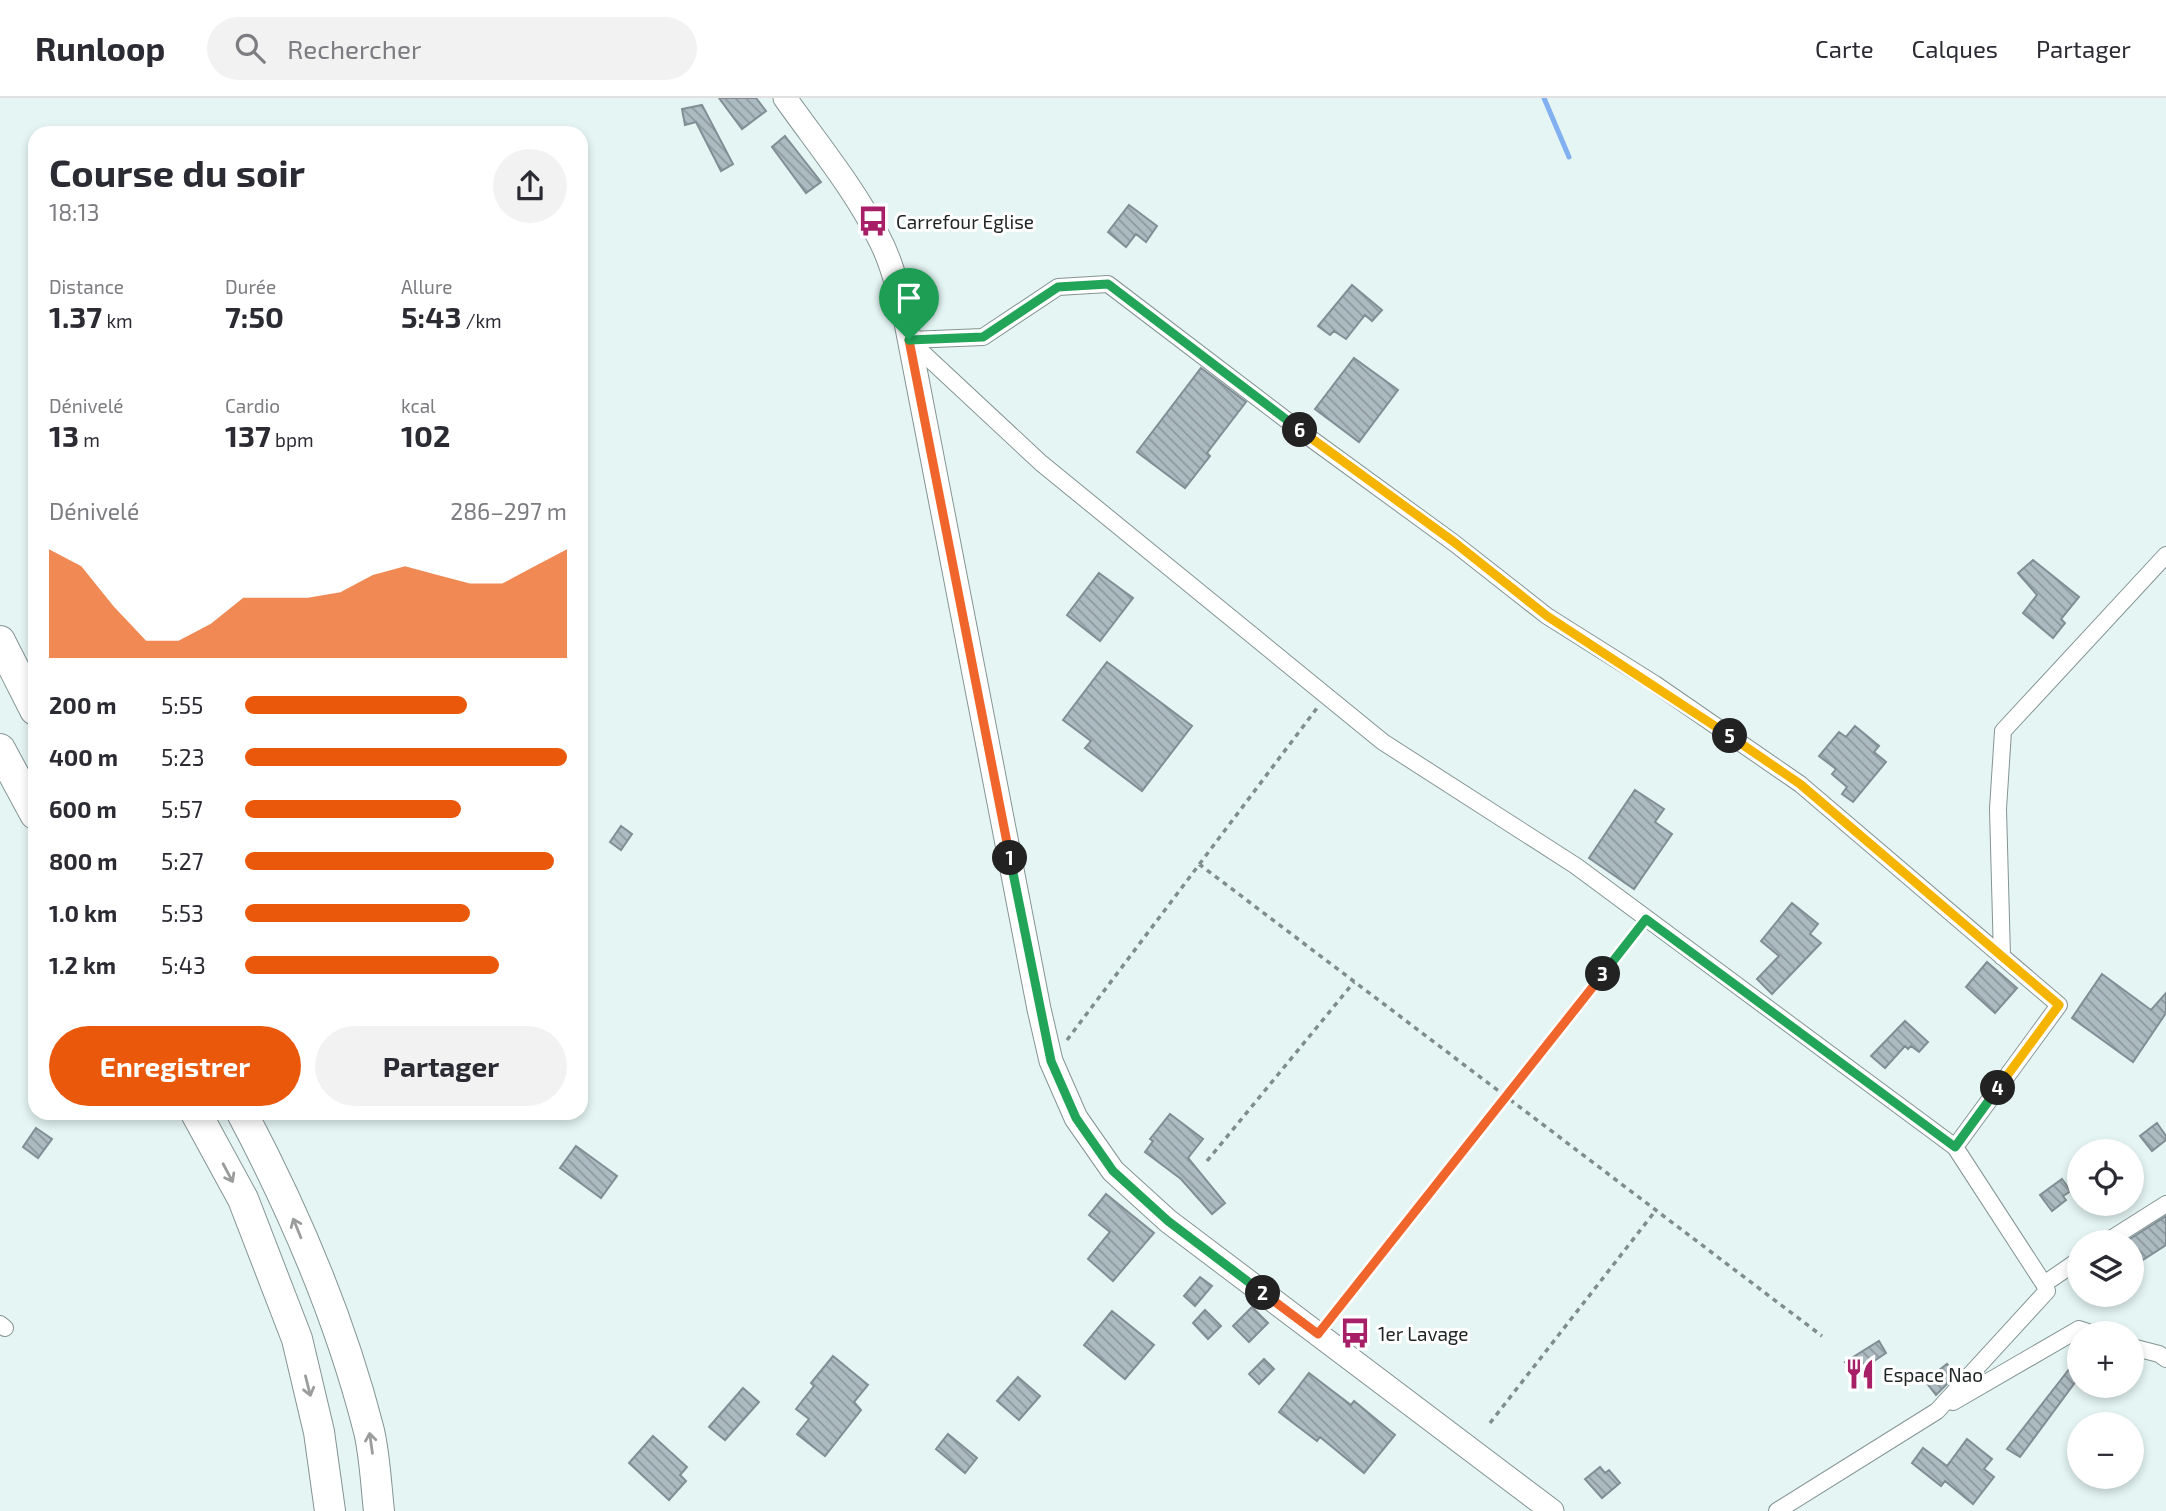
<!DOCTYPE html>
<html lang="fr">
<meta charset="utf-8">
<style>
:root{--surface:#fff;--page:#f2f2f3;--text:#2b2b33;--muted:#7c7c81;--line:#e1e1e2;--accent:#ea580c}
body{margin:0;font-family:"Exo 2",sans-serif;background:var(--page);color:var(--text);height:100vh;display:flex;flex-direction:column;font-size:26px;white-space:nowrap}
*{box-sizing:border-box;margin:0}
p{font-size:23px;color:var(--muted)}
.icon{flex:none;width:38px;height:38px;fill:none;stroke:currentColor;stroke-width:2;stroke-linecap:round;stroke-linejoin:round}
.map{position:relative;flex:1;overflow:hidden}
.drawer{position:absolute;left:28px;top:28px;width:560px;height:994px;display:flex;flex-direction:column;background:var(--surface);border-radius:21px;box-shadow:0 4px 10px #0003}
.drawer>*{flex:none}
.controls{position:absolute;left:2067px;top:1041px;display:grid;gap:14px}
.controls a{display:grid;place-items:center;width:77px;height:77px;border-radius:50%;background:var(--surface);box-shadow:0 4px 10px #0003;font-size:35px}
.pin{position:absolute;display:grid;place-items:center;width:60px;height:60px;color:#fff;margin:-72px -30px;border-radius:50% 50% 50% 0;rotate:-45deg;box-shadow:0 0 7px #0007}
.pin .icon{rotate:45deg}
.km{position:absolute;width:35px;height:35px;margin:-18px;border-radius:50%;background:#222;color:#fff;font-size:19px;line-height:35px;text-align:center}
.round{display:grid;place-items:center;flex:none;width:74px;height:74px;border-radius:37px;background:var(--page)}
.summary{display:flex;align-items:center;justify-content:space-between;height:119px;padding:0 21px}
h1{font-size:38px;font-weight:700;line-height:52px}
.figures{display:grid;grid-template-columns:repeat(3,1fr);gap:10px;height:119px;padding:7px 21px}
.figures div{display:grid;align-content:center}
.figures b{font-size:30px;font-weight:700}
.figures small{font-size:19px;font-weight:400}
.figures p{font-size:19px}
.chart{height:196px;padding:14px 21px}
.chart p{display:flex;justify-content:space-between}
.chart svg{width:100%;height:126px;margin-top:7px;fill:var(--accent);opacity:.7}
.action{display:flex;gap:14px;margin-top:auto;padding:14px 21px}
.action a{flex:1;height:80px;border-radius:42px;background:var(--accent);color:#fff;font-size:28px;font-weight:700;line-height:80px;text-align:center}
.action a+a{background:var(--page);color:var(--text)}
ul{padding:0 21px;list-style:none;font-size:23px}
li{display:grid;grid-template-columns:112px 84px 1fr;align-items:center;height:52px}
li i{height:18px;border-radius:9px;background:var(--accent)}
header{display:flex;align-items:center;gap:42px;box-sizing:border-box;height:98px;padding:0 35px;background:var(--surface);border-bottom:2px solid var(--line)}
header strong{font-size:33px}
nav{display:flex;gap:38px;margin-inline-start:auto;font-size:24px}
.search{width:490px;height:63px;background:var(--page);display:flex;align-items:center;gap:18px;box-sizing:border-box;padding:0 24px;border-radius:38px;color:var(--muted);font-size:26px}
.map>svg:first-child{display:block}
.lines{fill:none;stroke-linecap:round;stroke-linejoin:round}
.stream{stroke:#82aff0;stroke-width:5}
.building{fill:url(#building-back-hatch);stroke:#818f95;stroke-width:2}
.street-casing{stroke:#849493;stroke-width:18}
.secondary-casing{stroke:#849493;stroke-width:25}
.highway-casing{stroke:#849493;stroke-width:32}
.path{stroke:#818c8c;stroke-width:3.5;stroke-dasharray:5 5;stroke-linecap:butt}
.street{stroke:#fff;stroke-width:16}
.secondary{stroke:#fff;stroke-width:23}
.highway{stroke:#fff;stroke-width:30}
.oneway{stroke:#9b9d9d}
.split-1-casing{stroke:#fff;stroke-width:14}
.split-2-casing{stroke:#fff;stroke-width:14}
.split-3-casing{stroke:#fff;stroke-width:14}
.split-4-casing{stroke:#fff;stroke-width:14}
.split-5-casing{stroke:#fff;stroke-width:14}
.split-6-casing{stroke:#fff;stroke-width:14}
.split-7-casing{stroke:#fff;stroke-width:14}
.split-1{stroke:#f0652b;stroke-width:9}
.split-2{stroke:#22a559;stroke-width:9}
.split-3{stroke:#f0652b;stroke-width:9}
.split-4{stroke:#22a559;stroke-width:9}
.split-5{stroke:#f5b400;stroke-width:9}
.split-6{stroke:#f5b400;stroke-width:9}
.split-7{stroke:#22a559;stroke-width:9}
.labels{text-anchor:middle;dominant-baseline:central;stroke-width:6;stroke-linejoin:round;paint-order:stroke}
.poi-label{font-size:19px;fill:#202626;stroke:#fff;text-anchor:start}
</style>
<header>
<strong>Runloop</strong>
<div class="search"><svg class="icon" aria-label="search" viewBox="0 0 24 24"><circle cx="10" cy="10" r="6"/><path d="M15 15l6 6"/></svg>Rechercher</div>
<nav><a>Carte</a><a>Calques</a><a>Partager</a></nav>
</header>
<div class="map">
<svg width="2166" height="1413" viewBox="0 0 2166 1413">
<defs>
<pattern id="building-back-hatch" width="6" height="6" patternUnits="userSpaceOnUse" patternTransform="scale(1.75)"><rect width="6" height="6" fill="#acbbc1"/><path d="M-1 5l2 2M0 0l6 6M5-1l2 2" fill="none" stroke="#8c989d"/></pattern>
</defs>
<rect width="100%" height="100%" fill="#e4f5f4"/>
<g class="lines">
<path class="stream" d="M1544 0 1569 59"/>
</g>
<path class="building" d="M719 0H756L766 13 742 31Z
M702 7 733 66 721 73 696 24 685 27 682 11Z
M785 38 821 84 806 95 772 49Z
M1129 107 1157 128 1146 144 1136 136 1126 149 1108 134Z
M1352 187 1382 212 1372 223 1365 217 1346 241 1334 233 1330 237 1318 228Z
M1354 260 1398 292 1359 344 1315 311Z
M1201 270 1246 304 1207 355 1210 358 1185 390 1137 354Z
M2033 462 2079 499 2061 521 2065 525 2053 540 2023 515 2037 497 2018 475Z
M1099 475 1133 500 1100 543 1067 517Z
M1107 564 1192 628 1142 693 1085 650 1091 643 1063 622Z
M1855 628 1879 648 1874 654 1886 664 1853 704 1842 696 1847 689 1832 676 1836 671 1819 658 1839 634 1846 639Z
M1635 692 1664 711 1655 724 1672 736 1634 791 1589 760Z
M621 728 632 736 621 752 610 744Z
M1792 805 1818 826 1810 836 1821 845 1772 896 1757 881 1779 858 1761 843Z
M1987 864 2017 890 1995 915 1966 889Z
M2102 876 2151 912 2166 895V915L2133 964 2072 920Z
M1905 923 1928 944 1919 954 1911 948 1908 951 1905 948 1885 970 1871 958Z
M1170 1016 1203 1041 1188 1060 1225 1105 1212 1116 1181 1081 1145 1054 1153 1043 1150 1041Z
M2157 1025 2166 1038V1042L2152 1053 2140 1038Z
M36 1030 52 1041 38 1060 23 1049Z
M576 1048 617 1078 601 1100 560 1070Z
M2062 1081 2071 1093 2063 1098 2066 1102 2052 1113 2040 1097Z
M1106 1096 1154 1135 1113 1183 1088 1161 1110 1134 1089 1117Z
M2166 1118V1147L2138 1165 2132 1155V1144H2125Z
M1200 1179 1212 1188 1195 1208 1184 1198Z
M1252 1209 1268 1225 1249 1244 1233 1228Z
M1205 1212 1221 1228 1208 1241 1193 1225Z
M1112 1213 1154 1247 1125 1281 1084 1247Z
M1879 1243 1886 1255 1853 1277 1845 1264Z
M833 1258 868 1287 854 1304 861 1312 825 1358 797 1336 809 1321 796 1311 814 1288 811 1285Z
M1264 1261 1274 1271 1259 1286 1249 1276Z
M2077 1261 2079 1279 2020 1359 2007 1351Z
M1947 1266 1956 1277 1936 1297 1925 1283Z
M1309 1275 1351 1307 1354 1303 1395 1337 1364 1375 1320 1339 1317 1343 1279 1314Z
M1018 1279 1040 1298 1019 1322 997 1303Z
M743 1290 759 1304 725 1342 709 1329Z
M948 1336 977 1360 965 1375 936 1351Z
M653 1338 687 1369 680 1377 686 1383 669 1402 629 1365Z
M1967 1341 1992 1361 1984 1371 1994 1379 1973 1406 1945 1383 1941 1388 1912 1365 1923 1350 1947 1368Z
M1600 1369 1605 1375 1609 1372 1620 1385 1602 1400 1585 1381Z"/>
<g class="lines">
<g class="street-casing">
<path id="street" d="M909 242 983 239 1058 189 1108 186 1310 340 1454 445 1547 518 1655 586 1800 686 2059 907 1955 1049
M909 242 1041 365 1383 644 1576 768 1955 1049 2044 1186
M2002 859 1998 711 2003 633 2166 457
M2106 1144 2166 1106
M0 1226 5 1230
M2132 1249 2159 1256 2166 1261
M1953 1304 2079 1231 2094 1236
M1777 1413 1937 1313 2047 1193 2044 1186 2079 1162"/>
</g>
<g class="secondary-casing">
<path id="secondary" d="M785 0C816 44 854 90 878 138 890 160 896 184 903 209L1039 911 1051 963 1076 1020 1113 1073 1168 1123 1552 1413"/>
</g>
<g class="highway-casing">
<path id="highway" d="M0 543 35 612
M0 651 35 716
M196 1015 243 1101 297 1241 319 1334 330 1413
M242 1015C295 1115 341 1223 369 1333 375 1359 376 1387 379 1413"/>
</g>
<path class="path" d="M1199 766 1822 1238
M1067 942 1317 610
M1207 1063 1354 884
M1330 1221 1638 832
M1490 1325 1656 1112"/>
<use href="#street" class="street"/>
<use href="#secondary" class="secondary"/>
<use href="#highway" class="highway"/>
</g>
<defs><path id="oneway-shaft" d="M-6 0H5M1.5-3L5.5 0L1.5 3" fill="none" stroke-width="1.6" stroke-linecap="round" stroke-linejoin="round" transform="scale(1.75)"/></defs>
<g class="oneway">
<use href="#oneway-shaft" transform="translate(228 1075) rotate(62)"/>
<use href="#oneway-shaft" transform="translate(297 1130) rotate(-112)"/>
<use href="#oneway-shaft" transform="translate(308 1288) rotate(76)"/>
<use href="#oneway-shaft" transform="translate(371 1345) rotate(-98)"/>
</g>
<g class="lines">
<g class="split-1-casing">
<path id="split-1" d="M909 242 1010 760"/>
</g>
<g class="split-2-casing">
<path id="split-2" d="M1010 760 1051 963 1076 1020 1113 1073 1168 1123 1263 1195"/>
</g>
<g class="split-3-casing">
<path id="split-3" d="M1263 1195 1318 1236 1603 876"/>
</g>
<g class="split-4-casing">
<path id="split-4" d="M1603 876 1646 821 1955 1049 1998 990"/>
</g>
<g class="split-5-casing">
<path id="split-5" d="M1730 638 1800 686 2059 907 1998 990"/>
</g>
<g class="split-6-casing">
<path id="split-6" d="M1300 332 1454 444 1547 518 1730 638"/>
</g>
<g class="split-7-casing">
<path id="split-7" d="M909 242 983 239 1058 189 1108 186 1300 332"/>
</g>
<use href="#split-1" class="split-1"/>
<use href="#split-2" class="split-2"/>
<use href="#split-3" class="split-3"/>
<use href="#split-4" class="split-4"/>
<use href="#split-5" class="split-5"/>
<use href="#split-6" class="split-6"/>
<use href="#split-7" class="split-7"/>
</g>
<defs>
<g id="bus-bare" transform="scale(2.415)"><path d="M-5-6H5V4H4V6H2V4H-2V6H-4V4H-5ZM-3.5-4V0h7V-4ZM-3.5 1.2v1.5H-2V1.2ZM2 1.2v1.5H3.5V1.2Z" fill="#a71f66" stroke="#fff" stroke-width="2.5" paint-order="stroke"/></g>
<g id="restaurant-bare" transform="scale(2.415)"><path d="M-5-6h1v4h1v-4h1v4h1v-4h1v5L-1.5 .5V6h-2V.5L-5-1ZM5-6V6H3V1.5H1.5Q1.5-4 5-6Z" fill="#a71f66" stroke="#fff" stroke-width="2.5" paint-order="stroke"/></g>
</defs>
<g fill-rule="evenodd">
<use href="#bus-bare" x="873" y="123"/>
<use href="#bus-bare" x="1355" y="1235"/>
<use href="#restaurant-bare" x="1860" y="1276"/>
</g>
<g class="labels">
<g class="poi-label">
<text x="896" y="123">Carrefour Eglise</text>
<text x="1378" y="1235">1er Lavage</text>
<text x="1883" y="1276">Espace Nao</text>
</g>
</g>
</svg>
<div class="controls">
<a><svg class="icon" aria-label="locate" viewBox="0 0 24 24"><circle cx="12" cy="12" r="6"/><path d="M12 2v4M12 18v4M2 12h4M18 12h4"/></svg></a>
<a><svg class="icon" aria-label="layers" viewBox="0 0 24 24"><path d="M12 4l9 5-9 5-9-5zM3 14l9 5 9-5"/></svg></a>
<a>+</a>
<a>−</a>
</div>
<div class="pin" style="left:909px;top:242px;background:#1e9e55"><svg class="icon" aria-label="arrive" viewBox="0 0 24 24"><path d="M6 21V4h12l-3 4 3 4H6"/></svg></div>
<b class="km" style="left:1010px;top:760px">1</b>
<b class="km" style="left:1263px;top:1195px">2</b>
<b class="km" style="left:1603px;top:876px">3</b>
<b class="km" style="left:1998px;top:990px">4</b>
<b class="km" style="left:1730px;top:638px">5</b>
<b class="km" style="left:1300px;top:332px">6</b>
<section class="drawer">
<div class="summary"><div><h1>Course du soir</h1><p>18:13</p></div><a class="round"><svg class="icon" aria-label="share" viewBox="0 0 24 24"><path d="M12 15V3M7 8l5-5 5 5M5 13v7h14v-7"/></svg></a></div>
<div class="figures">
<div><p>Distance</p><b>1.37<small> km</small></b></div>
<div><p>Durée</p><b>7:50</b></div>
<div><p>Allure</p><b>5:43<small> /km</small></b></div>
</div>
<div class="figures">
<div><p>Dénivelé</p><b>13<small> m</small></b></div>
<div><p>Cardio</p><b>137<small> bpm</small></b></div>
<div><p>kcal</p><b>102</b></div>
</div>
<div class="chart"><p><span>Dénivelé</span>286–297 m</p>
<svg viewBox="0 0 160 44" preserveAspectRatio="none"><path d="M0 44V6L10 12L20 26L30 38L40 38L50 32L60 23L70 23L80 23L90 21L100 15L110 12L120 15L130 18L140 18L150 12L160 6V44z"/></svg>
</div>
<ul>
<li><b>200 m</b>5:55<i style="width:69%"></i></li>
<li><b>400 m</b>5:23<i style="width:100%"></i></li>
<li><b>600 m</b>5:57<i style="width:67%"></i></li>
<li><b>800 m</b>5:27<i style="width:96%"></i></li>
<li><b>1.0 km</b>5:53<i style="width:70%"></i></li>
<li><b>1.2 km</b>5:43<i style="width:79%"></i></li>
</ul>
<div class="action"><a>Enregistrer</a><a>Partager</a></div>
</section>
</div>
